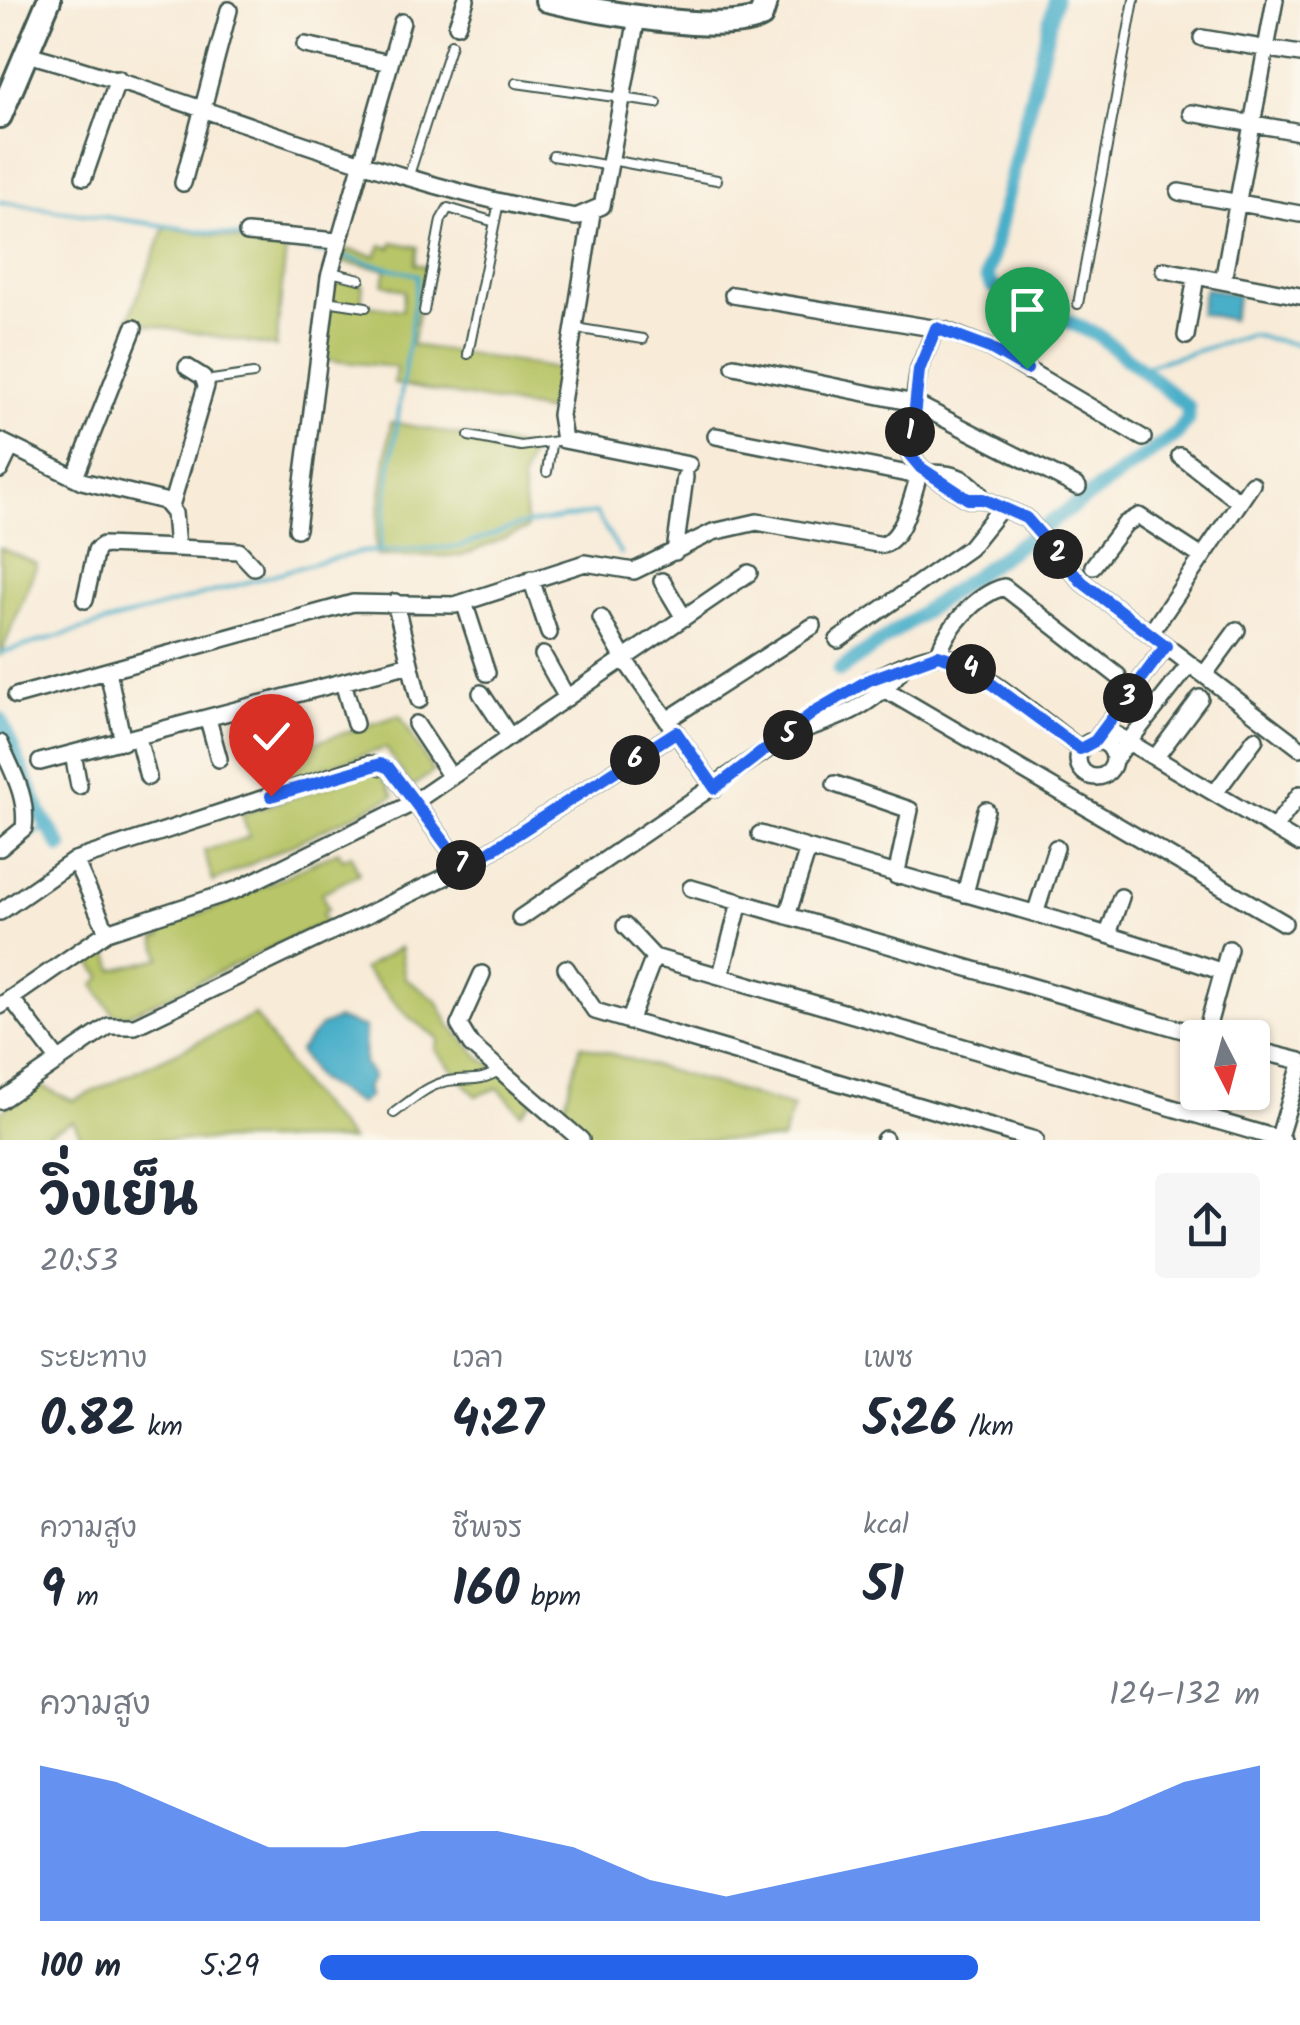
<!DOCTYPE html>
<html lang="th">
<meta charset="utf-8">
<style>
:root{--surface:#fff;--page:#f6f6f7;--text:#1f2937;--muted:#747a83;--accent:#2563eb}
body{margin:0;font-family:Kalam,"Playpen Sans Thai",sans-serif;background:var(--page);color:var(--text);height:100vh;display:flex;flex-direction:column;font-size:38px;white-space:nowrap}
*{box-sizing:border-box;margin:0}
p{font-size:32px;color:var(--muted)}
.icon{flex:none;width:55px;height:55px;fill:none;stroke:currentColor;stroke-width:2;stroke-linecap:round;stroke-linejoin:round}
.map{position:relative;height:1140px;overflow:hidden}
.panel{display:flex;flex-direction:column;background:var(--surface);flex:1}
.panel>*{flex:none}
.needle{width:65px;rotate:174deg}
.tools{position:absolute;left:1180px;top:1020px;display:grid;gap:20px}
.tools a{display:grid;place-items:center;width:90px;height:90px;border-radius:10px;background:var(--surface);box-shadow:0 2px 8px #0004;font-size:50px}
.pin{position:absolute;display:grid;place-items:center;width:85px;height:85px;color:#fff;margin:-102px -42px;border-radius:50% 50% 50% 0;rotate:-45deg;box-shadow:0 0 10px #0007}
.pin .icon{rotate:45deg}
.km{position:absolute;width:50px;height:50px;margin:-25px;border-radius:50%;background:#222;color:#fff;font-size:28px;line-height:50px;text-align:center}
.round{display:grid;place-items:center;flex:none;width:105px;height:105px;border-radius:10px;background:var(--page)}
.headline{display:flex;align-items:center;justify-content:space-between;height:170px;padding:0 40px}
h1{font-size:55px;font-weight:700;line-height:75px}
.stats{display:grid;grid-template-columns:repeat(3,1fr);gap:15px;height:170px;padding:10px 40px}
.stats div{display:grid;align-content:center}
.stats b{font-size:50px;font-weight:700}
.stats small{font-size:28px;font-weight:400}
.stats p{font-size:28px}
.chart{height:280px;padding:20px 40px}
.chart p{display:flex;justify-content:space-between}
.chart svg{width:100%;height:180px;margin-top:10px;fill:var(--accent);opacity:.7}
ul{padding:0 40px;list-style:none;font-size:32px}
li{display:grid;grid-template-columns:160px 120px 1fr;align-items:center;height:75px}
li i{height:25px;border-radius:12px;background:var(--accent)}
.map>svg:first-child{display:block}
.green{fill:#b8c567;stroke:#6c814e;stroke-width:2.5}
.water{fill:#4aafc9;stroke:#34767e;stroke-width:2.5}
.lines{fill:none;stroke-linecap:round;stroke-linejoin:round}
.stream{stroke:#4aafc9;stroke-width:4}
.canal{stroke:#4aafc9;stroke-width:15}
.lane-casing{stroke:#40574d;stroke-width:12}
.street-casing{stroke:#40574d;stroke-width:20}
.secondary-casing{stroke:#40574d;stroke-width:28}
.lane{stroke:#fff;stroke-width:8}
.street{stroke:#fff;stroke-width:15}
.secondary{stroke:#fff;stroke-width:22}
.route-casing{stroke:#fff;stroke-width:20}
.route{stroke:#2563eb;stroke-width:12}
</style>
<div class="map">
<svg width="1300" height="1140" viewBox="0 0 1300 1140">
<rect width="100%" height="100%" fill="#fbf7ec"/>
<filter id="ink" filterUnits="userSpaceOnUse"><feTurbulence type="fractalNoise" baseFrequency=".01" numOctaves="2"/><feDisplacementMap in="SourceGraphic" scale="20" xChannelSelector="R" yChannelSelector="G"/><feConvolveMatrix kernelMatrix="1 2 1 2 8 2 1 2 1" color-interpolation-filters="sRGB"/></filter>
<filter id="wash" filterUnits="userSpaceOnUse"><feTurbulence type="fractalNoise" baseFrequency=".0048" numOctaves="4" result="noise"/><feDisplacementMap in="SourceGraphic" scale="40" xChannelSelector="R" yChannelSelector="G"/><feGaussianBlur stdDeviation="2.25" result="paint"/><feColorMatrix in="noise" values="0 0 0 0 0 0 0 0 0 0 0 0 0 0 0 0 0 1.4 0 .05"/><feComposite in="paint" operator="in"/></filter>
<g filter="url(#wash)">
<rect width="100%" height="100%" fill="#f8ebd8"/>
<path class="green" d="M165 227 286 248 276 347 128 321Z
M393 242 418 247 415 264 427 267 412 345 558 369 552 412 394 384 396 367 322 360 331 280 363 285 361 304 402 310 405 291 383 284 386 269 337 262 340 248 376 256 381 245 391 248Z
M391 422 532 449 522 481 527 529 462 556H377L375 540Z
M0 548 37 564 0 657Z
M400 715 433 772 412 787 386 748 276 782 267 758Z
M378 769 394 796 213 882 204 851 249 837 242 814Z
M338 851 343 859 351 855 359 874 322 893 328 910 322 913 326 922 128 1015 113 1014 94 985 102 977 85 955 106 943 114 970 161 958 155 938 162 936 159 927 217 908Z
M400 947 405 978 437 1001 451 1027 482 1059 539 1094 521 1113 498 1088 476 1096 435 1050 439 1039 410 1018 363 969Z
M255 1015 304 1088 351 1140H83L73 1121 33 1140H0V1112L37 1084 73 1101Z
M581 1045 793 1107 782 1140H577L563 1111Z"/>
<path class="water" d="M1205 288 1238 295 1232 320 1199 313Z
M338 1019 365 1028 364 1064 373 1077 366 1088 369 1096 359 1104 317 1079 299 1051 321 1026Z"/>
<g class="lines">
<path class="stream" d="M0 202 243 237
M272 243 331 254
M341 256 418 275 379 552
M1142 367 1251 335 1300 345
M0 653 318 562 362 552 459 547 520 525 596 513 621 554
M0 858 47 825"/>
<path class="canal" d="M840 670 1177 434 1188 419V407L1098 335 993 287 987 277 1055 0
M0 719 41 815 61 847"/>
</g>
</g>
<g filter="url(#ink)">
<g class="lines">
<g class="lane-casing">
<path id="lane" d="M516 83 657 103
M553 156 610 166
M611 160 717 180
M408 178 451 44
M331 272 360 279
M326 301 366 307
M1078 304 1134 0
M424 311 441 220 448 208 495 222
M575 328 643 339
M468 354 499 202
M205 381 253 374
M469 436 521 446 564 440
M547 472 551 445
M394 1113C409 1102 425 1087 444 1082 468 1076 476 1085 500 1070"/>
</g>
<g class="street-casing">
<path id="street" d="M457 25 466 0
M1202 38 1300 54
M305 45 390 63
M24 53C209 103 386 186 576 217L602 206 637 18
M1191 113 1300 132
M84 177 118 79
M183 183 229 10
M1179 192 1300 214
M592 213 560 415 564 440 689 465
M247 233 337 241
M1164 270 1300 296
M1223 281 1275 0
M733 295 944 330 990 348 1143 438
M936 328 919 369 909 437 910 455 921 468 968 499H983L1026 518 1082 582 1300 748
M1186 336 1196 276
M734 366 914 403 1078 487
M716 436 918 476
M0 441 82 481 164 501 174 513 177 548 239 551 254 567
M1180 456 1240 502
M0 470 11 447
M931 473C955 473 971 479 983 499
M75 477 134 328
M171 506 206 386 203 377 187 367
M297 529 329 277 402 22
M675 552 685 477
M1093 566 1125 524 1139 516 1202 557
M531 579 549 633
M662 581 684 618
M85 600 96 550 103 545 177 548
M395 602 419 700
M464 602 487 673
M601 618 624 659 715 788
M1150 634 1252 484
M838 640 969 548 1002 507
M543 655 567 698
M938 655C947 628 975 595 1004 587L1118 676
M901 670C873 708 834 720 790 734 814 712 907 655 939 655 966 656 1055 730 1080 749
M108 671 123 742
M1204 675 1237 630
M869 680 1284 923
M343 682 355 724
M481 693 510 737
M16 696 353 603 455 605 585 563 634 571 713 532 757 522 883 545C906 536 913 491 921 468
M278 700 287 745
M208 719 219 759
M667 720 813 626
M416 724 451 777
M1105 728 1300 844
M138 738 148 777
M1078 759a18 18 0 1 1 36 0a18 18 0 1 1-36 0Z
M1095 741 1166 646
M0 743C12 771 28 796 24 828L0 848
M73 754 79 786
M1155 758 1200 698
M1114 760 1190 664
M40 762 410 664
M835 784 910 810 896 876
M1215 793 1255 739
M1274 828 1300 794
M760 834C914 881 1070 920 1223 972
M75 860 107 932
M691 888 1210 1038
M965 894 986 810
M1036 911 1056 848
M0 912 75 860 369 764 389 768 464 868
M787 916 808 849
M520 918 790 734
M625 926 654 957 1283 1140
M1108 934 1121 897
M566 968 595 1011 1035 1140
M482 974 459 1025 471 1045 581 1140
M721 975 740 902
M11 998 59 1061
M0 1006 107 932 236 890 413 803 749 573
M629 1022 654 957
M1205 1036 1229 949
M1252 1049 1300 1061
M0 1101 109 1026H135L464 868 676 732
M884 1140 885 1139
M1278 1140 1300 1068"/>
</g>
<g class="secondary-casing">
<path id="secondary" d="M547 0C588 10 728 37 761 16L766 0
M0 116 49 0"/>
</g>
<use href="#lane" class="lane"/>
<use href="#street" class="street"/>
<use href="#secondary" class="secondary"/>
</g>
</g>
<g class="lines" filter="url(#ink)">
<g class="route-casing">
<path id="route" d="M271 796 380 764 389 768 464 868 676 732 715 788 814 712 869 680 938 655 963 663 1080 749 1095 741 1166 646 1082 582 1026 518 983 499H968L921 468 910 455 919 370 936 328 990 348 1027 369"/>
</g>
<use href="#route" class="route"/>
</g>
</svg>
<div class="tools">
<a><svg class="needle" viewBox="-14 -14 28 28"><path d="M0-13l5 13h-10z" fill="#e53935"/><path d="M0 13l5-13h-10z" fill="#747a83"/></svg></a>
</div>
<div class="pin" style="left:1027px;top:369px;background:#1e9e55"><svg class="icon" aria-label="arrive" viewBox="0 0 24 24"><path d="M6 21V4h12l-3 4 3 4H6"/></svg></div>
<div class="pin" style="left:271px;top:796px;background:#d93025"><svg class="icon" aria-label="check" viewBox="0 0 24 24"><path d="M5 12l5 5 9-10"/></svg></div>
<b class="km" style="left:910px;top:432px">1</b>
<b class="km" style="left:1058px;top:554px">2</b>
<b class="km" style="left:1128px;top:698px">3</b>
<b class="km" style="left:971px;top:669px">4</b>
<b class="km" style="left:788px;top:735px">5</b>
<b class="km" style="left:635px;top:760px">6</b>
<b class="km" style="left:461px;top:865px">7</b>
</div>
<section class="panel">
<div class="headline"><div><h1>วิ่งเย็น</h1><p>20:53</p></div><a class="round"><svg class="icon" aria-label="share" viewBox="0 0 24 24"><path d="M12 15V3M7 8l5-5 5 5M5 13v7h14v-7"/></svg></a></div>
<div class="stats">
<div><p>ระยะทาง</p><b>0.82<small> km</small></b></div>
<div><p>เวลา</p><b>4:27</b></div>
<div><p>เพซ</p><b>5:26<small> /km</small></b></div>
</div>
<div class="stats">
<div><p>ความสูง</p><b>9<small> m</small></b></div>
<div><p>ชีพจร</p><b>160<small> bpm</small></b></div>
<div><p>kcal</p><b>51</b></div>
</div>
<div class="chart"><p><span>ความสูง</span>124–132 m</p>
<svg viewBox="0 0 160 44" preserveAspectRatio="none"><path d="M0 44V6L10 10L20 18L30 26L40 26L50 22L60 22L70 26L80 34L90 38L100 34L110 30L120 26L130 22L140 18L150 10L160 6V44z"/></svg>
</div>
<ul>
<li><b>100 m</b>5:29<i style="width:70%"></i></li>
</ul>
</section>
